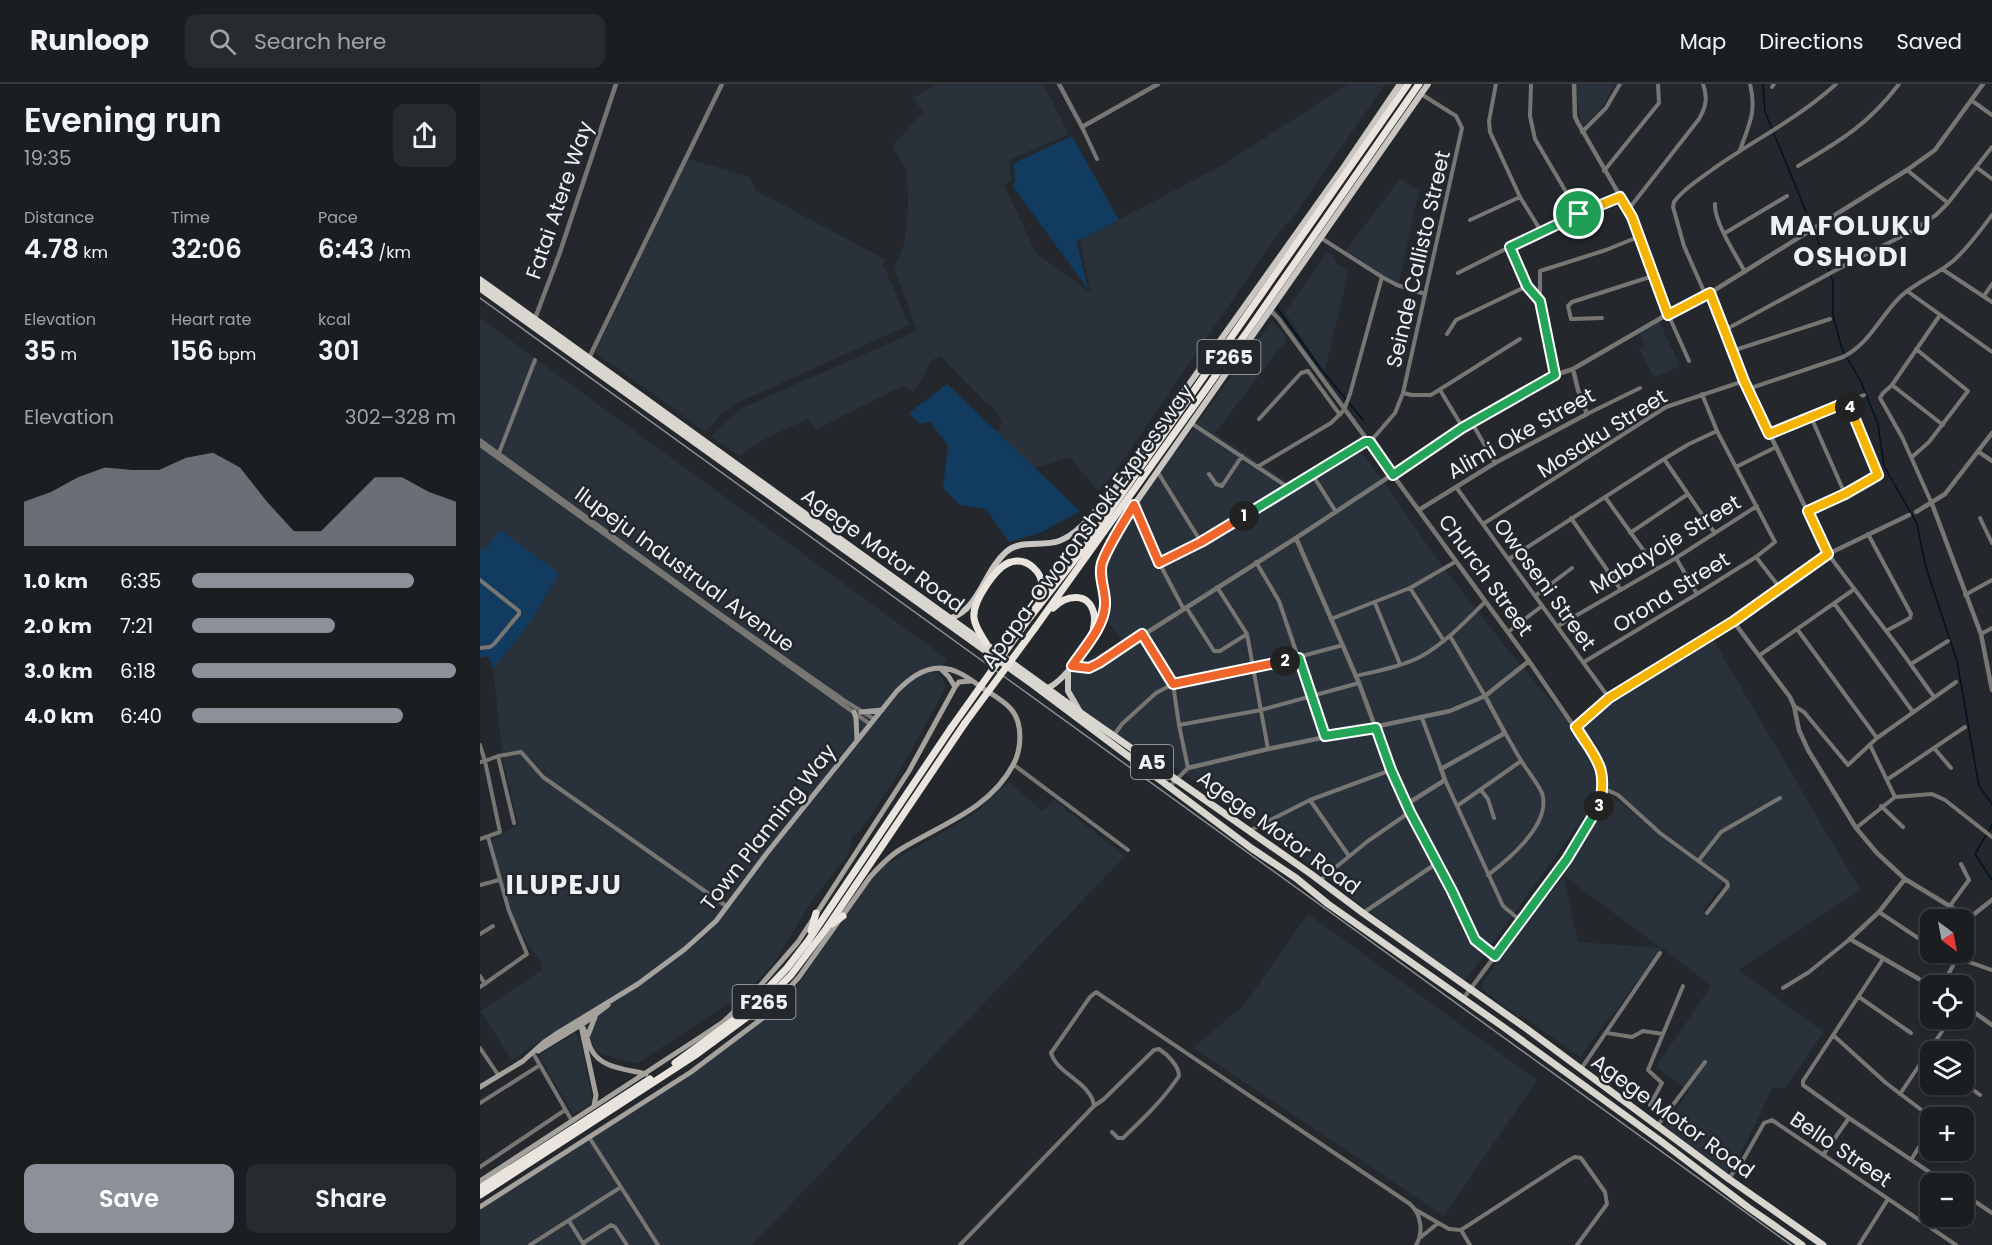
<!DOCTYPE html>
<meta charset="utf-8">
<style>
:root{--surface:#1b1e21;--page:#282b2e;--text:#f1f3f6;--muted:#a0a2a5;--line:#393c3f;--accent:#8c9099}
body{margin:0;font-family:Poppins,sans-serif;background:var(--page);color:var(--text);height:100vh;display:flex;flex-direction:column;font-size:22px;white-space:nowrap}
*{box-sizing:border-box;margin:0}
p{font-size:20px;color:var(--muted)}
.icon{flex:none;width:33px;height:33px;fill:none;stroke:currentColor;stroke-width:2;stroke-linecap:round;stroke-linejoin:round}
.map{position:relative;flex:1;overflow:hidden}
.side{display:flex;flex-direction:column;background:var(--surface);width:480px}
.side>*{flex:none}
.needle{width:39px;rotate:148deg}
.controls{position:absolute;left:1440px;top:825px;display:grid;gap:12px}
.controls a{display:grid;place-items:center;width:54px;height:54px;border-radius:12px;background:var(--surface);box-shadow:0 2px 4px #0004,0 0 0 2px var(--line);font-size:30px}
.pin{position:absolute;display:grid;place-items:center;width:51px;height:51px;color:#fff;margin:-26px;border:3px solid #fff;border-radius:50%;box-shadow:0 2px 6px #0007}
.km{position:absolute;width:30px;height:30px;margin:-15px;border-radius:50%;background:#222;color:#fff;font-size:16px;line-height:30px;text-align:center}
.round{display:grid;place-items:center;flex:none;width:63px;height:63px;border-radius:12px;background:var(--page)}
.head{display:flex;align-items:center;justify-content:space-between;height:102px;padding:0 24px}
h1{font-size:33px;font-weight:600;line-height:45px}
.figures{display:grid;grid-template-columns:repeat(3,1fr);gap:9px;height:102px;padding:6px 24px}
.figures div{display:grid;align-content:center}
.figures b{font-size:26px;font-weight:600}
.figures small{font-size:16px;font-weight:400}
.figures p{font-size:16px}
.chart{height:168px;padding:12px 24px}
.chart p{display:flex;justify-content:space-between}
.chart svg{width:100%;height:108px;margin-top:6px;fill:var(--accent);opacity:.7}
.cta{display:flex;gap:12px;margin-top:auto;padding:12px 24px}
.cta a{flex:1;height:69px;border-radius:12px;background:var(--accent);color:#fff;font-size:24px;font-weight:600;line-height:69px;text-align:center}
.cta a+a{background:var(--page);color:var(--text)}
ul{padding:0 24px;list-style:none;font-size:20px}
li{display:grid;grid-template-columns:96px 72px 1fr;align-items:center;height:45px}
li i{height:15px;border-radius:8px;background:var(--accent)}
header{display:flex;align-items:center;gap:36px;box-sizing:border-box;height:84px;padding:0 30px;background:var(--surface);border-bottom:2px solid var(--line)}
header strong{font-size:28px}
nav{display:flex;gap:33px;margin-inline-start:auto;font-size:21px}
.search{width:420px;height:54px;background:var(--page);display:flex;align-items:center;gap:15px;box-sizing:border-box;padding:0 21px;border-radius:12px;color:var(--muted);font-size:22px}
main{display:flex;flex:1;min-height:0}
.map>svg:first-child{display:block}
.built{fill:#29313a;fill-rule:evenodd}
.green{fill:#123c5f}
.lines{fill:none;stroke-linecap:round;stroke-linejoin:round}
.stream{stroke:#011224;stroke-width:1.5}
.minor{stroke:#777673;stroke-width:4}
.tertiary{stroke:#777673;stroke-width:4.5}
.secondary{stroke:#a5a29e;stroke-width:5}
.primary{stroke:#c9c5c0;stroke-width:6}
.trunk{stroke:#d9d5cf;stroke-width:7}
.motorway{stroke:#e9e5de;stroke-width:7}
.rail{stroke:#8a8e91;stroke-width:1.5}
.motorway-bridge{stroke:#e9e5de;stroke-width:7}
.split-1-casing{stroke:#fff;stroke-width:12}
.split-2-casing{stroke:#fff;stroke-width:12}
.split-3-casing{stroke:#fff;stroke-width:12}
.split-4-casing{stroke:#fff;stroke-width:12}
.split-5-casing{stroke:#fff;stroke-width:12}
.split-1{stroke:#22a559;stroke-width:8}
.split-2{stroke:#f0652b;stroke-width:8}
.split-3{stroke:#22a559;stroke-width:8}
.split-4{stroke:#f5b400;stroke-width:8}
.split-5{stroke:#f5b400;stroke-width:8}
.labels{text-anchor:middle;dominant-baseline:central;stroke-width:5;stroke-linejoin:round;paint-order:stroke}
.shield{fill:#24282c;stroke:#b1b5b8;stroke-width:1.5}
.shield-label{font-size:20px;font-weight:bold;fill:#eef1f4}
.street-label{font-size:21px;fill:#eef1f4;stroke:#24282c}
.district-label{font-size:27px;font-weight:bold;letter-spacing:1.5px;fill:#eef1f4;stroke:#24282c}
</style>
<header>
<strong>Runloop</strong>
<div class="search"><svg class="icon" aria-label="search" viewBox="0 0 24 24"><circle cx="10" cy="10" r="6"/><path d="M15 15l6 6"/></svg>Search here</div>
<nav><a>Map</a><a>Directions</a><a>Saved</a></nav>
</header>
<main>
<section class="side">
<div class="head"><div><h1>Evening run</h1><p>19:35</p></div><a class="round"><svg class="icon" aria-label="share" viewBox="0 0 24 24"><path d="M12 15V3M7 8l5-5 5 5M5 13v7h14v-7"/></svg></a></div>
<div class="figures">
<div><p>Distance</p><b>4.78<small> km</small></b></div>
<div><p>Time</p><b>32:06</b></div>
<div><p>Pace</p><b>6:43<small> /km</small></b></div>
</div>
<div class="figures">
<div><p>Elevation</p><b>35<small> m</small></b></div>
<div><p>Heart rate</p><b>156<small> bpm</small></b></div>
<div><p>kcal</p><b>301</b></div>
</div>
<div class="chart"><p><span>Elevation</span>302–328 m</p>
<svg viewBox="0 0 160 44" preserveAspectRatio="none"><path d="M0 44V26L10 22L20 16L30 12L40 13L50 13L60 8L70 6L80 12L90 26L100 38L110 38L120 27L130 16L140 16L150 22L160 26V44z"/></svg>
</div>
<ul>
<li><b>1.0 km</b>6:35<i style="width:84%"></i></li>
<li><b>2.0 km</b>7:21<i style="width:54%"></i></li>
<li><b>3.0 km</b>6:18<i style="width:100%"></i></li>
<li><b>4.0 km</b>6:40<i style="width:80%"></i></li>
</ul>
<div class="cta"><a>Save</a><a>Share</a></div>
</section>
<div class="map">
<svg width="1512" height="1161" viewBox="0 0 1512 1161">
<rect width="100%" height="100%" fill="#24282c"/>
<path class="built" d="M456 0H563L589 50 529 76 531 97 524 101 556 169 611 209 600 156 743 81 868 0H905L809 139 807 138 775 183 633 391 618 407 590 373 548 386 517 350 522 339 514 323 508 321 460 272 452 276 434 308 422 302 335 346 328 335 286 354 259 372 231 353 260 325 437 247 414 184 424 161 428 122 427 87 413 64 416 58 443 28 433 14Z
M1095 0H1135L1121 24 1104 41 1100 34Z
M208 75 270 93 275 106 406 176 403 180 429 241 257 319 244 328 226 348 115 269Z
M920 95 939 107 918 202 863 170Z
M847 168 853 171 857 180 869 186 843 295 840 282 805 228Z
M0 234 467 575 458 588 466 601 461 613 414 697 379 748 373 752 368 771 331 818 293 880 269 906 158 979H152L118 969 97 935 67 952 32 976 0 927 62 886 60 876 48 861 25 818 11 757 38 740 23 675 13 585 50 539 19 447 4 468 0 465V438L2 435 0 434Z
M792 237 807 255 735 349 808 399 874 358 916 415 954 471 1029 567 1096 647 1114 685 1118 703 1114 719 983 900 805 762 694 682 596 627 588 584 642 558 624 532 631 505 621 481 639 447 693 367 696 368Z
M1179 237 1200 282 1174 294 1159 264 1165 262 1160 249Z
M1234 557 1380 806 1258 886 1344 948 1305 1004H1292L1265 1062 1246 1091 1184 1043 1209 1007 1176 983 1231 902 1183 864 1100 973 1041 931 1039 933 1002 905 1003 897 1084 792 1121 726 1126 708 1244 798 1223 826 1227 830 1251 798 1163 735 1127 701 1121 673 1115 659 1101 646 1130 620 1165 598 1182 585ZM1084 793H1085L1181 864 1098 858Z
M529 698 562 727 574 716 645 772 272 1161H0V1122L268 949 321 897 392 791 400 784 493 731Z
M828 830 1057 996 964 1132 713 964 764 921Z
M95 949 99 952 113 1018 93 1031 59 971Z"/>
<path class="green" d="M590 53 593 54 639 136 600 156 596 155 608 205 533 103 535 98 534 79Z
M467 300 600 427 562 448 529 458 506 425 480 421 463 404 468 361 450 338 440 340 429 329Z
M20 446 79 489 50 539 13 585 9 572 0 574V465L4 467Z"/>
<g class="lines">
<path class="stream" d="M1283 0 1285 28 1332 142
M1334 146 1349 187
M1351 192 1353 199V231L1362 265 1381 298 1398 340 1404 382 1437 440 1445 480 1477 577 1499 702 1512 720
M797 224 844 289 883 336
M1509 747 1512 740
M1506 751 1495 770 1512 796"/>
<path class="minor" d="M1016 0 1009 37 1010 48 1040 113 1061 147
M1051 0 1050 32 1055 55 1099 130
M1292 3 1294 0
M1491 16 1512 31
M602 43 617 75
M1102 48 1126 24 1140 0
M1260 66C1269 41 1277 27 1270 0
M1318 82C1360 57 1389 40 1419 0
M1496 83 1512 95
M1427 86 1468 119
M1124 87 1179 19 1178 0
M1235 120C1234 138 1256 171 1265 188
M1148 126 1219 35C1226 23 1228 14 1223 0
M990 136 1040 113
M1245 149 1307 112
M841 154 902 193 917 201 945 210
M1030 163 1047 202
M1462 185 1512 218
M978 189 1061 147 1140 113
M1427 207 1512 268
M1226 212 1204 162 1193 123 1194 118C1203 105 1220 95 1233 85 1274 56 1319 34 1356 0
M1504 212 1512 200
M1188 230 1209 277
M1122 234 1091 235 1088 222 1092 218 1173 192
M1245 246 1371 178 1430 148 1456 131 1468 119 1512 63
M967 250 976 236 1047 202 1059 216
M1252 267 1350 235
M1075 291 1060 217V187L1126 166 1158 153
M1412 301 1463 341
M1268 305 1363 273C1389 260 1400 233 1420 213 1436 198 1457 191 1473 177 1488 164 1500 147 1512 131
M960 306 983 344
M923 309 932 311H951L1040 255
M1107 330 1160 304
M1331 333 1365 410
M779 335 821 289 828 287 860 331
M711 339 809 404
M992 339 1015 379
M1289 350 1384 311
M0 356 232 524 365 617 394 635
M0 361 390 640
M19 369 55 276
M1432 373 1449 358 1488 307 1436 265
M1184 375 1234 448
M777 383 851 339 864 326 870 310 902 193
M1256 383 1296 363
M677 387 721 458
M729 390 736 400 742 402 762 372
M832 390 856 428
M976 403 1129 614
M1125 413 1177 485
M1452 420 1422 353 1400 314 1403 309 1412 301 1460 231
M654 422 674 469 703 524
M1328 427 1365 410 1398 391 1367 318
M1091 434 1141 506
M1500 434 1512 459
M1003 440 1186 323 1264 297
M1150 449 1208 410
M1388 450 1431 530 1430 534 1406 547
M1348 470 1419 564 1454 613
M1276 473 1300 504
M1196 474 1217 510
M1029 475 1184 375 1209 360 1237 347
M776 478 799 517 845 653
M679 479 721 458 883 358H890L915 329 923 309 982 44 976 32 941 10
M0 496 39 527V530L14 560 10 563 0 564
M737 503 767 550 788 665
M930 504 964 557
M1485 511 1512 496
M1055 512 1092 484
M895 519 920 580
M1354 519 1433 628
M706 523 734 567H740L767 550
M851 535 930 504 975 478
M1078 542 1196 474 1277 422
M1317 545 1397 654
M1028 548 1062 522
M1501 550 1512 544
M663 551 693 600 699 641 708 684 690 702
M970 552 1005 612
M1280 571 1373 506
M1104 578 1217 510 1276 473 1295 458 1237 347 1222 310
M1431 580 1468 557
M876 592C897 587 920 583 940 573 965 559 985 538 1005 518
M1314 622 1324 628 1368 681 1397 654 1476 598
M942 634 961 685
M699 641 781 626 879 599
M634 651 642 640 676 609 693 600 774 585 863 561
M0 661 5 677 18 672 41 668 63 693 246 822
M1390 661 1415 713
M1454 664 1471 684
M18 672 34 739
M0 678 5 677 20 748 0 755
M534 681 648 766
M1408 695 1485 643
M965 696 1023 822 1041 837
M1123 704 1138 711 1180 749 1247 798 1248 802 1227 829
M1001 706 1008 715 1014 734
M830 716 869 772
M977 722 1041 677
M1401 722 1423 743
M1376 744 1415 713 1452 710 1465 716 1512 753
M771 746 830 716 911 686
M1219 776 1241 748 1300 714
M1008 791C1029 775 1072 740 1062 709 1058 700 1050 690 1044 681 1037 671 1032 660 1025 649
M840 796 888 757 930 728
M0 801 19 796
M1469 823 1489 796 1481 780
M1399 828 1450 862
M0 850 13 842
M1461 868 1512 886
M1403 875 1323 997V1001L1369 1034 1467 1100
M0 892 5 900
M1462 902 1477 874
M0 903 47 870 29 827 8 753
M1303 904 1329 888 1370 855
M1379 913 1431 949
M1127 949 1152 953 1163 947 1183 950
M1353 951 1406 999 1452 1034
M0 964 19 992
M53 969 92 1037
M1101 985 1180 869
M1484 999 1500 1011
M1420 1010 1471 934
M0 1019 60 981
M1170 1021 1182 999 1168 986 1203 902
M614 1022 624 1015 674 966 679 965C687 970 699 982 699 992 683 1016 664 1034 643 1054H638L632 1048
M1178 1041 1225 978
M109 1053 178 1161
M1484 1057 1493 1064
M1343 1071 1369 1034
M1431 1076 1450 1045
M0 1083 85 1026
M1249 1094 1263 1076 1284 1039 1292 1036 1476 1161
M1484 1110 1512 1129
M936 1126 969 1145 981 1146 1089 1076 1095 1073 1101 1074 1125 1108 1127 1120 1097 1161
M89 1137 104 1161
M981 1146 990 1161
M941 1153 958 1139
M103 1159 131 1141 135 1143 147 1161
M50 1161 141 1103
M480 1161 614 1022C612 999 577 990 571 969L610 913 616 908 930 1120C941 1130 944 1148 936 1161
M1379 1161 1408 1115"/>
<path class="tertiary" d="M579 0 602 43 678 0
M1094 0 1095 33 1098 39 1152 133 1188 230
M1230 209 1264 297 1348 470
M790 226 798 234 1049 577 1119 679 1123 704 1119 722 1108 743 1087 775 983 915
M54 237 79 171 136 0
M109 274 242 0
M1499 368 1512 377
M1452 420 1501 550 1512 606
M939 426 1015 379 1107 330 1098 306 1093 285
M1436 428 1465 410 1512 349
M816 454 879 599 911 686 930 728 972 807 995 856 1015 872
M1253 537 1310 613 1314 622 1319 646 1328 666 1376 744 1397 769 1425 795 1486 832 1493 831 1512 816
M592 582 608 584 619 579 816 454 983 344 1075 291 1093 285 1188 230 1230 209 1427 86 1455 66 1503 0
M1096 643 1129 614 1253 537 1348 470 1429 431
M708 684 788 665 970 627 1005 612 1049 577
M927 720 965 696 961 685 1025 649 1005 612
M1425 795 1399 828 1370 855 1451 902
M883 829 957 779
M1484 921 1512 941"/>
<path class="secondary" d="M475 603 479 598 491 597
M374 628 376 634 377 656
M381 628 402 626
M100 940C108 948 106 956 111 965 121 985 147 985 166 990
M101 942 116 1011 114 1022
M108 951 115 933
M58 967 107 937 128 921
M0 1003 43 977 64 958 76 950 158 900 205 865 236 837 287 769 417 607C428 596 442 584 460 584 475 584 489 594 501 603 511 610 523 616 531 625 543 639 542 665 533 681 510 725 460 741 421 765 409 772 399 783 390 793L319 893 284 933 211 988 0 1123
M0 1097 222 952 243 938 273 910 318 858 429 687 475 603 469 593 461 585"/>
<path class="primary" d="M471 534C500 524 504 487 526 468 541 455 562 463 579 457 601 449 618 423 633 407L863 84 920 0
M588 589V607L599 626
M568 604C587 595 622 545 625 523 627 509 619 496 622 482 625 466 645 436 654 421L948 0"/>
<path class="trunk" d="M0 196 601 629 831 790 883 829 1047 945 1249 1095 1343 1161
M0 204 552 600 771 764 816 794 848 820 1022 942 1182 1058 1269 1124 1322 1161"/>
<path class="motorway" d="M573 524C586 511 609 507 614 530 616 537 613 546 612 553
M547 537 607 460 928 0
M555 544 769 245 939 0
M506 559C501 551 495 543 494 534 492 518 516 482 531 478 548 473 563 489 562 504 561 511 558 516 555 522
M352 840 363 832
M331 847 336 829
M195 979 266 927 307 884 328 857 471 644
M0 1104 170 995
M0 1111 217 970 274 928 311 891 346 845 485 639"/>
<path class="rail" d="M0 214 1311 1161"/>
<path class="motorway-bridge" d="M485 639 555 544
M471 644 547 537"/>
</g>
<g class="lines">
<g class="split-1-casing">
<path id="split-1" d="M764 432 885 358H890L913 391 982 344 1075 291 1060 217 1047 202 1030 163 1099 130"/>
</g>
<g class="split-2-casing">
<path id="split-2" d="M764 432 721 458 679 479 654 421C644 437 628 462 622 479 618 493 626 507 625 521 624 543 604 564 592 582L609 584 619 579 662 550 693 600 805 577"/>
</g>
<g class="split-3-casing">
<path id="split-3" d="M805 577 819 574 845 652 896 644 911 686 930 728 972 807 995 856 1015 872 1087 775 1119 722"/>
</g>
<g class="split-4-casing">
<path id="split-4" d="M1119 722C1129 683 1115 674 1096 643L1129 614 1254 537 1348 470 1328 427 1365 410 1398 391 1370 323"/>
</g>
<g class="split-5-casing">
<path id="split-5" d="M1099 130 1140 113 1152 133 1188 231 1230 209 1264 297 1289 350 1367 318 1370 323"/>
</g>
<use href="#split-1" class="split-1"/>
<use href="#split-2" class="split-2"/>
<use href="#split-3" class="split-3"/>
<use href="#split-4" class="split-4"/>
<use href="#split-5" class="split-5"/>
</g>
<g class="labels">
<g class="shield">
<rect x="717.5" y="256" width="63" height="34" rx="4.5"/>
<rect x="651" y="661" width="42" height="34" rx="4.5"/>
<rect x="252.5" y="901" width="63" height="34" rx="4.5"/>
</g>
<g class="shield-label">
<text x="749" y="273">F265</text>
<text x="672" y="678">A5</text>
<text x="284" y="918">F265</text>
</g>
<g class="street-label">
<text transform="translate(79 116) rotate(-71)">Fatai Atere Way</text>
<text transform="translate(938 175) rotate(-77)">Seinde Callisto Street</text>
<text transform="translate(1041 349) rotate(-29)">Alimi Oke Street</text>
<text transform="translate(1122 349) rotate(-32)">Mosaku Street</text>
<text transform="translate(607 442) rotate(-54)">Apapa-Oworonshoki Expressway</text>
<text transform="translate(1185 460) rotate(-31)">Mabayoje Street</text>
<text transform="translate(403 466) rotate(36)">Agege Motor Road</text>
<text transform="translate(205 485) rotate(36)">Ilupeju Industrual Avenue</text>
<text transform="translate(1006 491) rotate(54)">Church Street</text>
<text transform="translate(1065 500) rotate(54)">Owoseni Street</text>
<text transform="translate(1191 508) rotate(-32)">Orona Street</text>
<text transform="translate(288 743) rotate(-52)">Town Planning Way</text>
<text transform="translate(799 748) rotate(36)">Agege Motor Road</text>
<text transform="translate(1193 1032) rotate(36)">Agege Motor Road</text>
<text transform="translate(1361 1065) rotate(34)">Bello Street</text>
</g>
<g class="district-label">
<text x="1371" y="141">MAFOLUKU<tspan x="1371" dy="31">OSHODI</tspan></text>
<text x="84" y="800">ILUPEJU</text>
</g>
</g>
</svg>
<div class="controls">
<a><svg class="needle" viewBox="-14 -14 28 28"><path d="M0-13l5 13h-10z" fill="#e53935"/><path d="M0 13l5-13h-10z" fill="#a0a2a5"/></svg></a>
<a><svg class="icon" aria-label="locate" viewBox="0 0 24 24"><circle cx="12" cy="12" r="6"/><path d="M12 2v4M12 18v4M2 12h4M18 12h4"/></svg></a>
<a><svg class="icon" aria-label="layers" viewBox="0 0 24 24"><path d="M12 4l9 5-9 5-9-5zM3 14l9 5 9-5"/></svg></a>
<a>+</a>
<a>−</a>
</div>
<div class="pin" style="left:1099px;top:130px;background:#1e9e55"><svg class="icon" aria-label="arrive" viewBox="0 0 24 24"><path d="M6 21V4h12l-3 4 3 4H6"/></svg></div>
<b class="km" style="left:764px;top:432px">1</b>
<b class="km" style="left:805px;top:577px">2</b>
<b class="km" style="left:1119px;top:722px">3</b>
<b class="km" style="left:1370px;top:323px">4</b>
</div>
</main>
